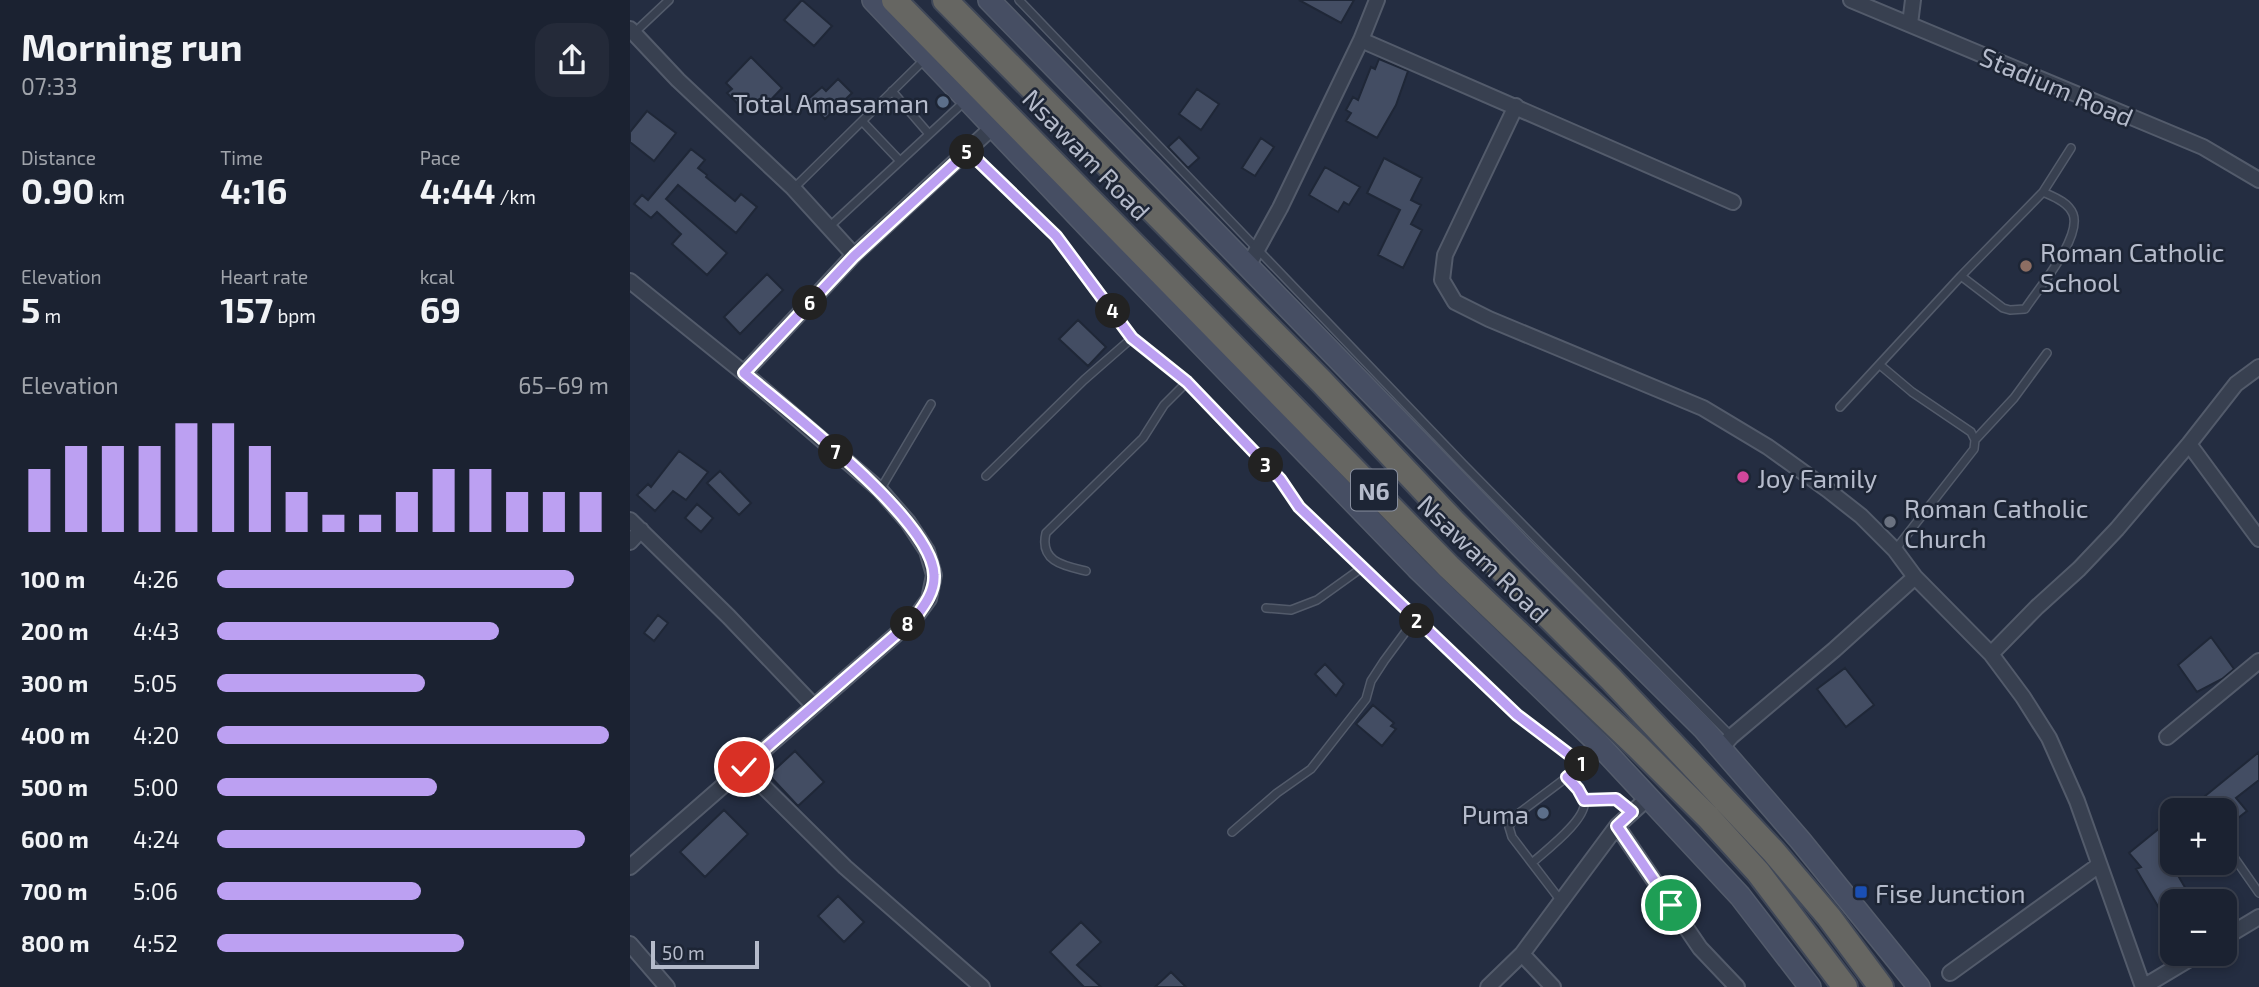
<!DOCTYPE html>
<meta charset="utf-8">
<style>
:root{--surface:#1b2231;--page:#242a39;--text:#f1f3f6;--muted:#a0a4ab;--line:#393f4d;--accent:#bca0f2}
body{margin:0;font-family:"Exo 2",sans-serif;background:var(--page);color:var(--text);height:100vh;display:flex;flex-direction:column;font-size:26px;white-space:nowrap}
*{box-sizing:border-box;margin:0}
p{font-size:23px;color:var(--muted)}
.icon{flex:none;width:38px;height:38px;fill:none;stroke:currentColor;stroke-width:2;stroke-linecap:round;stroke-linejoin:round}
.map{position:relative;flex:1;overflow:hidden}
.sheet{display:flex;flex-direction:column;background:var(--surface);width:630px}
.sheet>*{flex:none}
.fabs{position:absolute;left:1530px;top:798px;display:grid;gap:14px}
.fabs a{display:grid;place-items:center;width:77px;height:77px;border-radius:14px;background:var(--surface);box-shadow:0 4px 10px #0003,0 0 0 2px var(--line);font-size:35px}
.scale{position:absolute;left:21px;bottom:18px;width:108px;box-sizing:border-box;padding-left:7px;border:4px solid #b5bbcb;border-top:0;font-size:19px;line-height:24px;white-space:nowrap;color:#b5bbcb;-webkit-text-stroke:5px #1d2535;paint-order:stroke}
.pin{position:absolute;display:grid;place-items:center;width:60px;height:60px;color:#fff;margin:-30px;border:4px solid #fff;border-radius:50%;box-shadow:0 2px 7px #0007}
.km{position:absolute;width:35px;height:35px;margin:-18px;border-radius:50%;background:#222;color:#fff;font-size:19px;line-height:35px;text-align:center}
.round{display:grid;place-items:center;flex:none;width:74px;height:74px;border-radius:21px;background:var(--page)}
.summary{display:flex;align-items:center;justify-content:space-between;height:119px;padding:0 21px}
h1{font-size:38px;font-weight:700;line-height:52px}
.stats{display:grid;grid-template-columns:repeat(3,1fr);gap:10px;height:119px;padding:7px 21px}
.stats div{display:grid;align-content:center}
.stats b{font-size:35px;font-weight:700}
.stats small{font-size:19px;font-weight:400}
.stats p{font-size:19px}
.chart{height:196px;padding:14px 21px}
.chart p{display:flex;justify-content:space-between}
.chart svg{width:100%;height:126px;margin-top:7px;stroke:var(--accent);stroke-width:6}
ul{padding:0 21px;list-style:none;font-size:23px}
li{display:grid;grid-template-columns:112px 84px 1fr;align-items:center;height:52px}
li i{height:18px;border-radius:9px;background:var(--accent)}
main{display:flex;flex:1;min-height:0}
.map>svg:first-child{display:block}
.building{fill:#434d63;stroke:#1f2737;stroke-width:2}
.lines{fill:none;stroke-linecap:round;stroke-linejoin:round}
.service-casing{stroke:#535b6b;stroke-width:10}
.minor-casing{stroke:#535b6b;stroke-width:18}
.secondary-casing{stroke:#535b6b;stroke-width:24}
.trunk-casing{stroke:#404858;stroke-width:28}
.service{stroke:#384050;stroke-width:7}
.minor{stroke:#384050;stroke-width:14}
.secondary{stroke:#464e63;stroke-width:21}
.trunk{stroke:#666662;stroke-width:24}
.route-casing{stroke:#fff;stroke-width:14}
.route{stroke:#bca0f2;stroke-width:9}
.service-dot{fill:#5c6f8a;stroke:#1d2535;stroke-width:2.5}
.education-dot{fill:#8d6e63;stroke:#1d2535;stroke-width:2.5}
.hotel-dot{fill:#d1479c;stroke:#1d2535;stroke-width:2.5}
.worship-dot{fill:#6b7280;stroke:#1d2535;stroke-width:2.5}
.transit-dot{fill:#1a4fb4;stroke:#1d2535;stroke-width:2.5}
.labels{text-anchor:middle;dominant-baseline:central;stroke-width:5;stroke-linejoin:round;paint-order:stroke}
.shield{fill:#1d2535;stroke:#878e9e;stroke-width:2}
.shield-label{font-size:24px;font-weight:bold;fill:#b5bbcb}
.street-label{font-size:26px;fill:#b5bbcb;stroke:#1d2535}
.poi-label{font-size:26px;fill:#b5bbcb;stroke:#1d2535;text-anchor:start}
</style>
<main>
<section class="sheet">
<div class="summary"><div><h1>Morning run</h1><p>07:33</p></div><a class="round"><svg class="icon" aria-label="share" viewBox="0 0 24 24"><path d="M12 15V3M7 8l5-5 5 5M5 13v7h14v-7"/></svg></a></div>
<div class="stats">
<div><p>Distance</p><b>0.90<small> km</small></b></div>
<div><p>Time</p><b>4:16</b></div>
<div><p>Pace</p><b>4:44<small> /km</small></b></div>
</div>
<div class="stats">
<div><p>Elevation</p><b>5<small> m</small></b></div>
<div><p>Heart rate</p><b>157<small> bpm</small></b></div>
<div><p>kcal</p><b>69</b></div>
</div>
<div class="chart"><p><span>Elevation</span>65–69 m</p>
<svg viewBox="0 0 160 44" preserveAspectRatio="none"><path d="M5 44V22M15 44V14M25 44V14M35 44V14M45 44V6M55 44V6M65 44V14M75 44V30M85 44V38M95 44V38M105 44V30M115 44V22M125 44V22M135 44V30M145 44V30M155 44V30"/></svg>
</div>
<ul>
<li><b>100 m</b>4:26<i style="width:91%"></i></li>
<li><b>200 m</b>4:43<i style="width:72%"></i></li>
<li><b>300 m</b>5:05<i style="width:53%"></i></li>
<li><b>400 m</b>4:20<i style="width:100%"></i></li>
<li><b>500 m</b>5:00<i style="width:56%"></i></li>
<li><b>600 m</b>4:24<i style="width:94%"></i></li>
<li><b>700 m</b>5:06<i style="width:52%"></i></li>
<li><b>800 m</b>4:52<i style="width:63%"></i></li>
</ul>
</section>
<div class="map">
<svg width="1629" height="987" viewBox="0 0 1629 987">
<rect width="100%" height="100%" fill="#242d41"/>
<path class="building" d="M172 0 202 26 184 46 154 20Z
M669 0H724L711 23Z
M121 57 152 88 131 110 124 103 115 111 97 93 102 89 96 83Z
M749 59 778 71 766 105 747 138 716 121 721 113 716 110 723 97 728 100 741 67 745 69Z
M208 79 222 93 195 119 177 100 192 87 196 91Z
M567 89 589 104 571 130 549 114Z
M17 111 46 133 24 161 0 142V132Z
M549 137 569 158 558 168 538 147Z
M631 138 644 147 625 176 612 168Z
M61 149 75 160 68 168 77 175 76 177 105 201 111 194 127 207 106 233 48 185 36 199 97 253 77 275 42 244 51 234 27 212 21 218 4 204 12 195 18 200Z
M754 158 792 178 781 200 791 205 781 224 792 230 773 268 748 255 770 210 737 193Z
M695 167 730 187 719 205 714 202 708 212 679 195Z
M137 274 153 290 110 334 94 317Z
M448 320 476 347 458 366 429 339Z
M49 451 78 472 56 500 43 491 25 511 7 495 18 484 21 487Z
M90 471 121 503 109 515 77 483Z
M67 504 83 518 71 532 55 518Z
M28 615 38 623 24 641 14 633Z
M1581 637 1604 669 1592 679 1567 692 1548 665Z
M695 664 714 684 706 696 685 674Z
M1215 668 1244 705 1216 727 1187 689Z
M743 705 764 723 761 726 766 729 752 746 726 724Z
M165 751 194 782 168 806 139 775Z
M1629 752V780L1606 798 1617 811 1594 829V810H1558Z
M94 810 118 834 75 877 50 852Z
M1542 818V851L1536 855 1563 901H1542V930L1506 869 1511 867 1499 853Z
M208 896 234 922 214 942 188 916Z
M451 922 471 942 447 965 471 987H454L420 952Z
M541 972 556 987H525Z"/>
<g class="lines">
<g class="service-casing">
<path id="service" d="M389 0 833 464 1101 736
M4 33 39 0
M262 91 299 134
M232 121 270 161
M338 151 426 236 502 338 557 382 651 479 669 507 887 715 953 765
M164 188 295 59
M199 227 334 102
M1331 276 1373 308 1380 310 1395 309C1408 289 1452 238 1443 214 1438 202 1424 197 1413 192
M1250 365 1282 392 1341 432 1345 440 1344 449 1265 550
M1210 407 1331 276 1413 192 1441 148
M1345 440 1384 398 1417 353
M356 476 454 380 502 338
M250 490 301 404
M456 571C435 566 409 562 416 533L513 438 534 405 557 382
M636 608 661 610 687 600 733 567
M954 800 986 799 1002 812
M602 832 647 793 681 769 736 699 741 681 754 661 785 619
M1594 843 1629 893
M902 863C915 851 959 818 954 800 952 791 943 783 938 777
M931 901 882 837 879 827 884 817 973 750"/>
</g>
<g class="minor-casing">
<path id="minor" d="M1221 0 1573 147 1629 180
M1280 24 1283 0
M0 29 48 80 163 188 224 255
M731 40 1103 202
M886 106 815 255 812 280 825 302 859 319 1073 408 1138 447 1198 490 1231 516 1265 550 1285 577 1361 654 1393 697 1419 738 1447 801 1513 987
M618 266 650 208 731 40 747 0
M0 281 114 373 250 490 278 522 297 551 304 575 299 599 285 618 0 867
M114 373 224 255 364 126
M1559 444 1629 539
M0 520 99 617 183 705
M0 542 11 530
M1361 654 1407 607 1449 569 1487 529 1559 444 1606 384 1629 367
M1537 737 1629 661
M1091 748 1102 736 1204 650 1285 577
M114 767 215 867 352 987
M987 826 1070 948 1107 987
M1594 938 1629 917
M0 944 37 987
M892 954 923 987
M1320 973 1469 865
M858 987 892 954 987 826 1018 798
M1513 987 1568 954"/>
</g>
<g class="secondary-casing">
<path id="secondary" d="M243 0 480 250 787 568 963 738 1110 896 1180 987
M359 0 890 546 1073 728 1170 840 1289 987"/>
</g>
<g class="trunk-casing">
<path id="trunk" d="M264 0 819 567 1007 746 1078 817 1128 872 1215 987
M315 0 692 382 823 521 981 679 1143 851 1199 917 1251 987"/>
</g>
<use href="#service" class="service"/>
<use href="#minor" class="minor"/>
<use href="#secondary" class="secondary"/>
<use href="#trunk" class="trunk"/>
</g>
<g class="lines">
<g class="route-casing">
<path id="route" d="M114 767 285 618C294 606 305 592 304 575 303 520 157 410 114 373L224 256 338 151 426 236 502 338 557 382 650 479 669 507 887 715 953 765 937 777 948 789 954 800 986 799 1002 812 987 826 1041 905"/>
</g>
<use href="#route" class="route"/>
</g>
<g class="service-dot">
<circle cx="313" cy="102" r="7"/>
<circle cx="913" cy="813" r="7"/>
</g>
<circle class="education-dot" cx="1396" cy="266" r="7"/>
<circle class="hotel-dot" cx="1113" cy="477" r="7"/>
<circle class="worship-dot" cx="1260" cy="522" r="7"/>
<rect class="transit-dot" x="1224" y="885" width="14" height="14" rx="3.5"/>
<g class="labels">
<rect class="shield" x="721" y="469.5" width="46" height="41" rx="5"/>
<g class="shield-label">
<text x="744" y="490">N6</text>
</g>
<g class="street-label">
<text transform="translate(1427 86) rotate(23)">Stadium Road</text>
<text transform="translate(457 154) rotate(46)">Nsawam Road</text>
<text transform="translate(854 558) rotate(44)">Nsawam Road</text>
</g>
<g class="poi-label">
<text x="299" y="102" text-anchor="end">Total Amasaman</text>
<text x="1410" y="251">Roman Catholic<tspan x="1410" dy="30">School</tspan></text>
<text x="1127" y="477">Joy Family</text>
<text x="1274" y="507">Roman Catholic<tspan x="1274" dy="30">Church</tspan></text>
<text x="899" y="813" text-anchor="end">Puma</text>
<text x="1245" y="892">Fise Junction</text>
</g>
</g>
</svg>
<div class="fabs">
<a>+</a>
<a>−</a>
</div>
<div class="scale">50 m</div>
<div class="pin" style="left:1041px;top:905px;background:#1e9e55"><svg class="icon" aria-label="arrive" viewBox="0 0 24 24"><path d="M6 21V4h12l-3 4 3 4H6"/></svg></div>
<div class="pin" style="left:114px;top:767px;background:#d93025"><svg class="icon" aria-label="check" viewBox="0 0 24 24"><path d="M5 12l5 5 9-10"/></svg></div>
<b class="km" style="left:952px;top:764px">1</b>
<b class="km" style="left:787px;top:621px">2</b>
<b class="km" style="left:636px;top:465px">3</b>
<b class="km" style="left:483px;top:311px">4</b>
<b class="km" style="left:337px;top:152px">5</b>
<b class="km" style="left:180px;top:303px">6</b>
<b class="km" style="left:206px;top:452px">7</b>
<b class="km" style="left:278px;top:624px">8</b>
</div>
</main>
